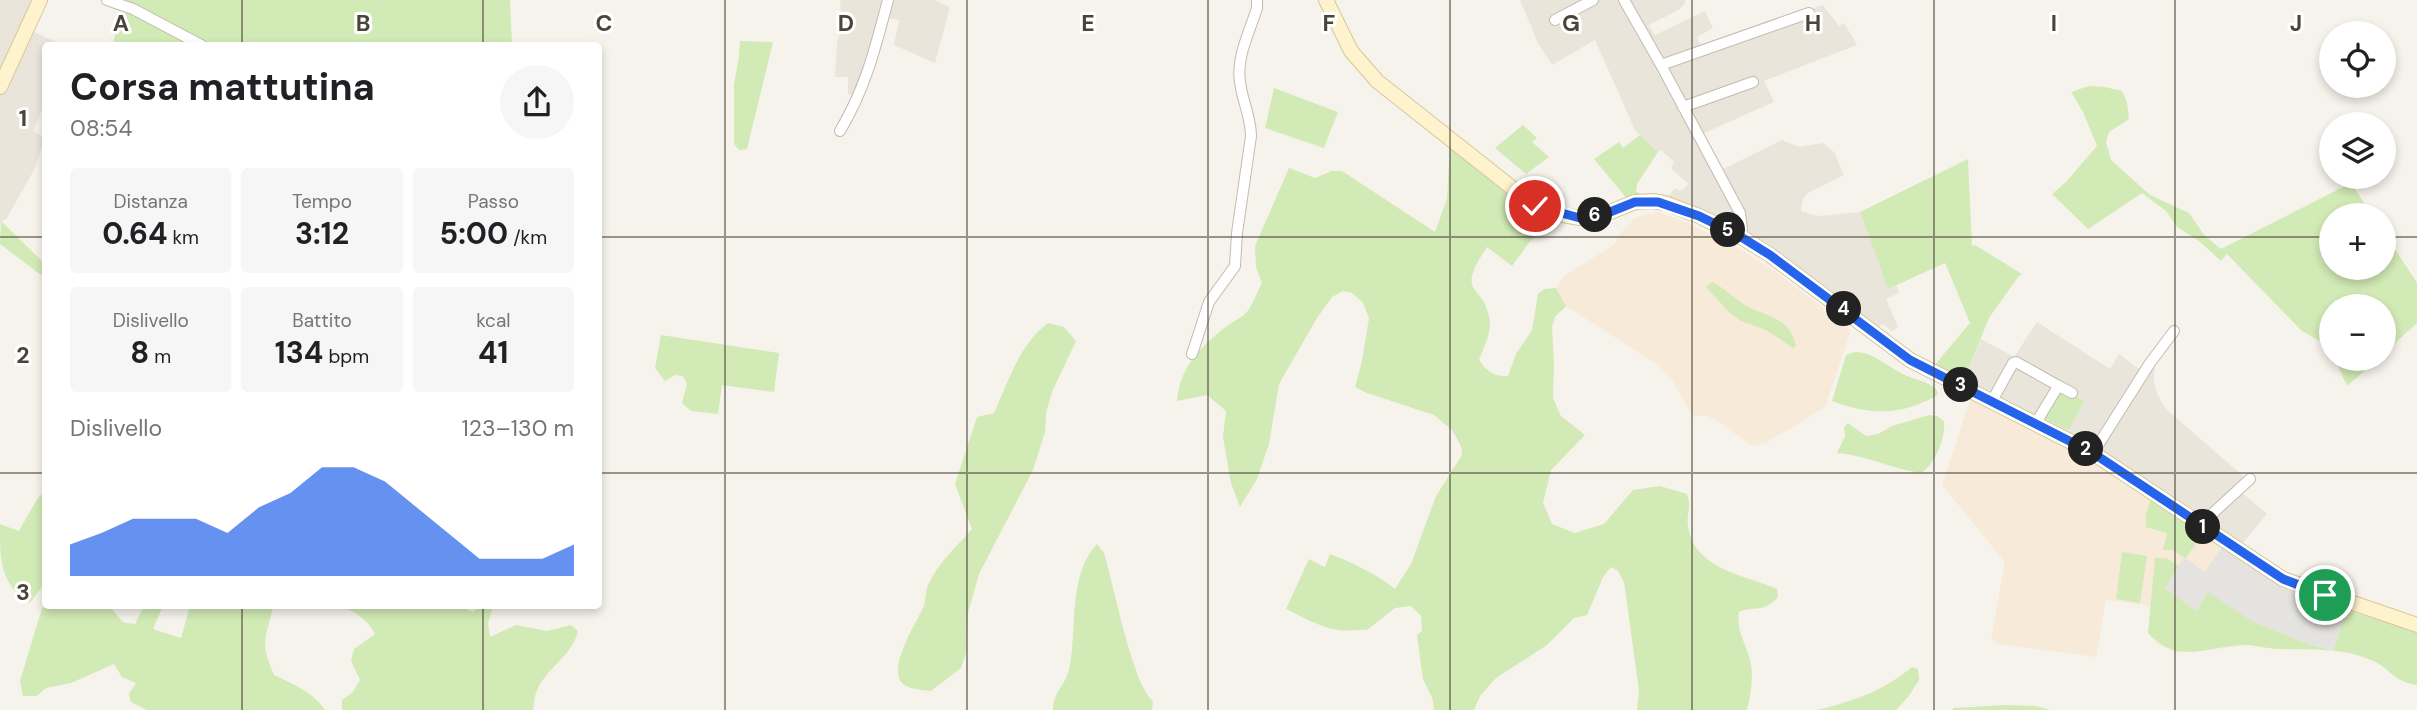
<!DOCTYPE html>
<html lang="it">
<meta charset="utf-8">
<style>
:root{--surface:#fff;--page:#f6f6f6;--text:#202124;--muted:#757577;--accent:#2563eb}
body{margin:0;font-family:"DM Sans",sans-serif;background:var(--page);color:var(--text);height:100vh;display:flex;flex-direction:column;font-size:26px;white-space:nowrap}
*{box-sizing:border-box;margin:0}
p{font-size:23px;color:var(--muted)}
.icon{flex:none;width:38px;height:38px;fill:none;stroke:currentColor;stroke-width:2;stroke-linecap:round;stroke-linejoin:round}
.map{position:relative;flex:1;overflow:hidden}
.sheet{position:absolute;left:42px;top:42px;width:560px;height:567px;display:flex;flex-direction:column;background:var(--surface);border-radius:7px;box-shadow:0 4px 10px #0003}
.sheet>*{flex:none}
.tools{position:absolute;left:2319px;top:21px;display:grid;gap:14px}
.tools a{display:grid;place-items:center;width:77px;height:77px;border-radius:50%;background:var(--surface);box-shadow:0 4px 10px #0003;font-size:35px}
.pin{position:absolute;display:grid;place-items:center;width:60px;height:60px;color:#fff;margin:-30px;border:4px solid #fff;border-radius:50%;box-shadow:0 2px 7px #0007}
.km{position:absolute;width:35px;height:35px;margin:-18px;border-radius:50%;background:#222;color:#fff;font-size:19px;line-height:35px;text-align:center}
.round{display:grid;place-items:center;flex:none;width:74px;height:74px;border-radius:37px;background:var(--page)}
.summary{display:flex;align-items:center;justify-content:space-between;height:119px;padding:0 28px}
h1{font-size:38px;font-weight:700;line-height:52px}
.metrics{display:grid;grid-template-columns:repeat(3,1fr);gap:10px;height:119px;padding:7px 28px}
.metrics div{display:grid;align-content:center;border-radius:7px;background:var(--page);text-align:center}
.metrics b{font-size:30px;font-weight:700}
.metrics small{font-size:19px;font-weight:400}
.metrics p{font-size:19px}
.chart{height:196px;padding:14px 28px}
.chart p{display:flex;justify-content:space-between}
.chart svg{width:100%;height:126px;margin-top:7px;fill:var(--accent);opacity:.7}
.map>svg:first-child{display:block}
.residential{fill:#eae5da}
.commercial{fill:#f7ead8}
.green{fill:#d2eab5}
.parking{fill:#e5e3e0}
.lines{fill:none;stroke-linecap:round;stroke-linejoin:round}
.street-casing{stroke:#c2bbae;stroke-width:12}
.secondary-casing{stroke:#d6c79b;stroke-width:16}
.street{stroke:#fff;stroke-width:10}
.secondary{stroke:#fff3cd;stroke-width:14}
.route-casing{stroke:#fff;stroke-width:14}
.route{stroke:#2563eb;stroke-width:9}
.grid{fill:none;stroke:#4b4439;stroke-width:2;stroke-opacity:0.55}
.grid-label{font-size:23px;text-anchor:middle;font-weight:bold;fill:#4b4439;stroke:#fff;stroke-width:6;stroke-linejoin:round;paint-order:stroke}
</style>
<div class="map">
<svg width="2417" height="710" viewBox="0 0 2417 710">
<rect width="100%" height="100%" fill="#f6f3ec"/>
<path class="residential" d="M0 0H34L0 81Z
M840 0H934L950 7 935 63 894 45 899 20 883 17 857 96 848 94V77H835L837 43 842 25Z
M1520 0H1685V3L1679 10 1649 25 1655 35 1705 11 1713 28 1697 37 1702 48 1823 5 1839 26 1844 23 1857 45 1764 81 1774 102 1702 134 1721 170 1782 140 1799 147 1823 143 1834 152 1844 175 1808 193 1803 199 1801 211 1818 216 1860 212 1888 289 1897 286 1899 293 1886 299 1898 327 1892 331 1882 324 1878 328 1667 198 1675 188 1682 191 1688 184 1671 168 1674 162 1661 150 1658 152 1635 130 1595 40 1552 65 1538 43Z
M32 31 56 42 59 45 46 46 45 103 33 131 45 138 34 170 7 218 0 223V96Z
M2037 322 2110 369 2119 354 2143 372 2155 364 2154 382 2158 396 2167 410 2250 482 2240 491 2267 514 2241 545 1963 382 1981 339 2014 357Z"/>
<path class="commercial" d="M1657 212 1679 219 1735 246 1776 272 1823 308V311L1851 330 1825 407 1766 443 1752 446 1715 419 1704 415 1693 417 1672 380 1655 363 1566 306 1556 288 1563 277 1615 244 1617 237 1635 218Z
M1971 397 2091 456 2256 570 2281 585 2346 610 2277 649 2246 645 2194 652H2175L2158 644 2148 633 2151 606 2106 600 2096 657 1998 644 1991 639 2005 562 1942 485Z"/>
<path class="green" d="M118 0H510L512 45H211L163 19Z
M124 10 189 45 113 46 117 22Z
M740 41 773 42 747 149 739 150 734 144V84L739 57Z
M2089 86 2105 87 2122 91 2127 102 2129 119 2109 132 2106 142 2111 160 2150 195 2189 213 2204 235 2221 249 2351 183 2372 215H2331V268H2384V232L2417 283V323L2384 353V306H2331V353L2325 344 2302 331 2227 254 2221 261 2199 241 2177 227 2166 211 2142 193 2088 229 2052 194 2066 182 2097 146 2083 112 2071 92Z
M1274 88 1338 112 1324 148 1265 128Z
M1523 125 1537 138 1532 142 1549 157 1526 174 1495 148Z
M1640 135 1658 152 1637 184 1636 191 1640 194 1628 200 1594 159 1619 142 1623 148Z
M1450 146 1550 226 1531 240 1512 266 1487 247C1453 298 1485 281 1490 322 1491 333 1483 349 1479 360 1486 371 1495 377 1508 376L1516 354 1532 330 1538 294 1544 289 1556 288 1566 306 1555 317 1552 327 1554 364 1553 398 1561 416 1585 435 1551 470 1543 503 1552 524 1575 533 1604 524 1633 490 1660 486 1687 494C1692 508 1686 514 1688 526 1694 570 1746 575 1777 589L1778 597C1763 614 1756 605 1739 612 1736 631 1746 643 1750 660 1754 677 1751 693 1747 710H1637L1639 690 1624 582 1618 571 1611 567 1603 577 1587 615 1574 618 1547 645 1496 678 1480 696 1474 710H1434L1433 700 1423 679 1417 635 1422 631 1421 616 1411 606 1395 608 1367 630C1357 629 1348 632 1339 630 1321 628 1303 617 1286 609L1309 559 1325 567 1330 554C1353 563 1375 573 1395 589L1411 564 1436 496 1462 455 1461 446 1452 430 1434 415 1367 393 1355 387 1362 361 1369 318 1363 303 1352 293 1343 291 1332 297 1317 318 1279 384 1269 444 1257 479 1240 507 1231 483 1223 437 1226 411 1207 395 1177 401C1180 368 1198 349 1223 329 1230 323 1240 319 1246 313 1253 305 1257 292 1262 283L1256 267 1255 246 1289 168 1315 178 1332 171H1342L1435 232 1447 199Z
M1968 159 1972 246 1975 245 2022 274 2018 277 1989 318 1963 382 1933 367 1970 323 1945 263 1888 289 1860 212Z
M1 221 45 264V278L0 244Z
M1712 282C1723 287 1733 297 1743 304 1765 317 1790 316 1796 346L1793 348 1766 330 1741 321 1729 312 1706 287Z
M1048 323 1064 327 1076 341 1052 392 1046 413 1045 432 1033 470 979 574 968 613 966 653 961 668 931 691C922 690 906 689 901 682 889 665 916 623 924 606 926 600 925 592 928 585 937 564 957 546 972 529L955 484 977 417 994 413C1009 380 1019 345 1048 323Z
M661 335 779 353 774 392 722 385 718 414 691 411 682 403 687 384 683 376 675 375 665 381 655 368Z
M1855 352C1874 352 1889 368 1905 375 1914 379 1929 382 1936 389 1937 391 1937 392 1938 394 1933 399 1925 401 1919 404 1890 416 1861 412 1832 401L1846 355Z
M2335 359H2378L2347 386Z
M2063 391 2084 401 2069 430 2047 420 2044 416 2056 392Z
M1929 415 1937 416 1944 421C1946 437 1935 465 1921 473 1892 469 1866 455 1837 453L1845 436 1844 427 1848 423 1866 436 1878 434 1892 426Z
M45 491V583L30 603C0 585 0 560 0 524L19 531 37 499Z
M2153 495 2198 527 2191 536 2198 541 2186 558 2172 550H2163L2167 533 2146 527V513Z
M1097 544 1104 553C1113 582 1133 686 1153 701L1152 710H1053C1053 692 1065 686 1069 670 1078 630 1067 576 1097 544Z
M2122 552 2147 556 2140 603 2116 599Z
M2155 558H2166L2179 566 2165 588 2195 610 2208 591C2247 617 2287 641 2333 650L2346 610 2417 632V685C2391 681 2391 668 2371 660 2342 647 2311 650 2281 649 2270 649 2260 646 2249 645 2210 643 2181 668 2148 633Z
M51 606H109L123 622 135 624 144 606H163L153 629 181 638 190 606H273C266 641 259 639 274 675 293 684 313 692 325 710H147L131 702 129 694 136 683 122 677 114 664 71 683 46 688 37 696H23L20 681 42 608Z
M342 606H460L473 612 481 606H493L488 623 490 637 516 625 547 631 571 625 578 631C572 657 545 668 536 693 534 698 534 705 533 710H342V700L353 692 360 680 351 661 354 649 375 634C369 621 355 612 342 606Z
M1912 667 1918 669 1919 680 1908 697 1896 710H1818C1853 701 1884 691 1912 667Z
M2006 705 2036 706 2051 710H1953V708Z"/>
<path class="parking" d="M2223 546 2281 585 2346 610 2333 650 2303 642 2253 622 2208 592 2196 611 2165 588 2184 557 2205 572Z"/>
<g class="lines">
<g class="street-casing">
<path id="street" d="M107 0 133 9 203 46
M1624 0 1661 65 1740 213 1742 229 1738 235
M1555 20 1593 0
M1661 65 1809 13
M1683 107 1753 82
M840 131C866 87 875 49 888 0
M1192 354 1209 302 1235 266 1237 233 1251 136C1251 117 1242 100 1240 82 1236 57 1250 31 1257 8V0
M2057 385 2072 393
M1992 401 2013 363 2016 362 2057 385V388L2036 423
M2093 453 2150 363 2174 331
M2200 525 2250 479"/>
</g>
<g class="secondary-casing">
<path id="secondary" d="M1326 0 1351 51 1377 81 1535 206 1563 215 1580 218 1610 212 1635 202 1652 201 1665 203 1699 216 1738 235 1770 255 1910 360 2093 453 2283 579 2417 625
M0 87 40 0"/>
</g>
<use href="#street" class="street"/>
<use href="#secondary" class="secondary"/>
</g>
<g class="lines">
<g class="route-casing">
<path id="route" d="M1535 206 1580 218 1610 212 1635 202H1658L1699 216 1738 235 1770 255 1910 360 2093 453 2283 579 2325 595"/>
</g>
<use href="#route" class="route"/>
</g>
<path class="grid" d="M242 0V46M483 0V46M725 0V710M967 0V710M1208 0V710M1450 0V710M1692 0V710M1934 0V710M2175 0V710M0 237H46M598 237H2331M2384 237H2417M0 473H46M598 473H2417M242 606V710M483 606V710"/>
<g class="grid-label">
<text x="121" y="31">A</text>
<text x="363" y="31">B</text>
<text x="604" y="31">C</text>
<text x="846" y="31">D</text>
<text x="1088" y="31">E</text>
<text x="1329" y="31">F</text>
<text x="1571" y="31">G</text>
<text x="1813" y="31">H</text>
<text x="2054" y="31">I</text>
<text x="2296" y="31">J</text>
<text x="23" y="126">1</text>
<text x="23" y="363">2</text>
<text x="23" y="600">3</text>
</g>
</svg>
<div class="tools">
<a><svg class="icon" aria-label="locate" viewBox="0 0 24 24"><circle cx="12" cy="12" r="6"/><path d="M12 2v4M12 18v4M2 12h4M18 12h4"/></svg></a>
<a><svg class="icon" aria-label="layers" viewBox="0 0 24 24"><path d="M12 4l9 5-9 5-9-5zM3 14l9 5 9-5"/></svg></a>
<a>+</a>
<a>−</a>
</div>
<div class="pin" style="left:2325px;top:595px;background:#1e9e55"><svg class="icon" aria-label="arrive" viewBox="0 0 24 24"><path d="M6 21V4h12l-3 4 3 4H6"/></svg></div>
<div class="pin" style="left:1535px;top:206px;background:#d93025"><svg class="icon" aria-label="check" viewBox="0 0 24 24"><path d="M5 12l5 5 9-10"/></svg></div>
<b class="km" style="left:2203px;top:527px">1</b>
<b class="km" style="left:2086px;top:449px">2</b>
<b class="km" style="left:1961px;top:385px">3</b>
<b class="km" style="left:1844px;top:309px">4</b>
<b class="km" style="left:1728px;top:230px">5</b>
<b class="km" style="left:1595px;top:215px">6</b>
<section class="sheet">
<div class="summary"><div><h1>Corsa mattutina</h1><p>08:54</p></div><a class="round"><svg class="icon" aria-label="share" viewBox="0 0 24 24"><path d="M12 15V3M7 8l5-5 5 5M5 13v7h14v-7"/></svg></a></div>
<div class="metrics">
<div><p>Distanza</p><b>0.64<small> km</small></b></div>
<div><p>Tempo</p><b>3:12</b></div>
<div><p>Passo</p><b>5:00<small> /km</small></b></div>
</div>
<div class="metrics">
<div><p>Dislivello</p><b>8<small> m</small></b></div>
<div><p>Battito</p><b>134<small> bpm</small></b></div>
<div><p>kcal</p><b>41</b></div>
</div>
<div class="chart"><p><span>Dislivello</span>123–130 m</p>
<svg viewBox="0 0 160 44" preserveAspectRatio="none"><path d="M0 44V33L10 29L20 24L30 24L40 24L50 29L60 20L70 15L80 6L90 6L100 11L110 20L120 29L130 38L140 38L150 38L160 33V44z"/></svg>
</div>
</section>
</div>
